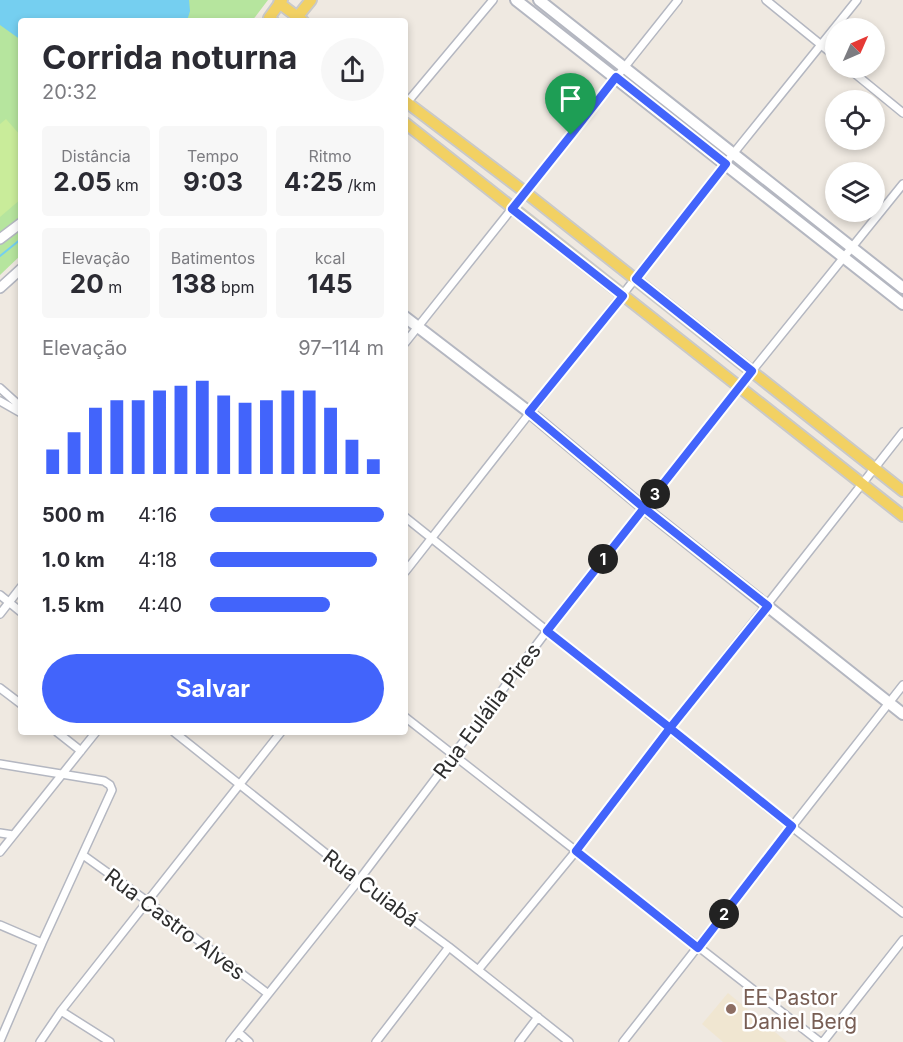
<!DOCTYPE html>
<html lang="pt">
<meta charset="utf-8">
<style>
:root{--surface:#fff;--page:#f7f7f7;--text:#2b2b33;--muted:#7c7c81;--accent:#4264fb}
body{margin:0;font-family:Inter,sans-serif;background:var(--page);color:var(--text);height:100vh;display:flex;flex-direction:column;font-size:22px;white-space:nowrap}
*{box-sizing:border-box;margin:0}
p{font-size:20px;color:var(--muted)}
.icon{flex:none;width:33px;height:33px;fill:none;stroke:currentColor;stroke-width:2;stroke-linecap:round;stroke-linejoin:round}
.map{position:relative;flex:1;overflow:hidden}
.sheet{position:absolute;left:18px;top:18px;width:390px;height:717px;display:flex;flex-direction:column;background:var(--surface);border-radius:6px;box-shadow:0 3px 9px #0003}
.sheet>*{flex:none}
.needle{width:39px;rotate:45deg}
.controls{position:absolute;left:825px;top:18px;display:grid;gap:12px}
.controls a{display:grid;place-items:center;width:60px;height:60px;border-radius:50%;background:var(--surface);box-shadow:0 3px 9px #0003;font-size:30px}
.pin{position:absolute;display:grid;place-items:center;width:51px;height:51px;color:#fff;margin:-62px -26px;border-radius:50% 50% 50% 0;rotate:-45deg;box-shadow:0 0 6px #0007}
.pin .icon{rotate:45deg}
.km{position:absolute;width:30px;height:30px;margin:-15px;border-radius:50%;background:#222;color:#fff;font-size:16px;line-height:30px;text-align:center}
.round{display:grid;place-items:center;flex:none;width:63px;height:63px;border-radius:32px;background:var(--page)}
.headline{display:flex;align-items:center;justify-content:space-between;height:102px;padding:0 24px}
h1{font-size:33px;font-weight:700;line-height:45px}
.figures{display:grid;grid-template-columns:repeat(3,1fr);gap:9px;height:102px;padding:6px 24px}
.figures div{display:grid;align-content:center;border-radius:6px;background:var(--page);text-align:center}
.figures b{font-size:26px;font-weight:700}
.figures small{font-size:16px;font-weight:400}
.figures p{font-size:16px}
.chart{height:168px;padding:12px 24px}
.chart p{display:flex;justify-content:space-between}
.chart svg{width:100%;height:108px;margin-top:6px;stroke:var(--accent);stroke-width:6}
.action{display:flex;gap:12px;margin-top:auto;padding:12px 24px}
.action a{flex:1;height:69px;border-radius:36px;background:var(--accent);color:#fff;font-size:24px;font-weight:700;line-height:69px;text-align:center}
ul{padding:0 24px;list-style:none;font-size:20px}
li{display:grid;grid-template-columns:96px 72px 1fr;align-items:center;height:45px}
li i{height:15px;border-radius:8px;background:var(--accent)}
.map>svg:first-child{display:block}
.education{fill:#f0e6d1}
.green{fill:#b6e59e}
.pitch{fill:#c9ec9a}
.water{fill:#75cff0}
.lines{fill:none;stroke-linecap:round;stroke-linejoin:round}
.stream{stroke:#75cff0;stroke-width:2}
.minor-casing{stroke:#b4b7c1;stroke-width:10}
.tertiary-casing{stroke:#b4b7c1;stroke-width:12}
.secondary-casing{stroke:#b4b7c1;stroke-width:14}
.primary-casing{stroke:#c9c9c9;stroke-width:14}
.minor{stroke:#fff;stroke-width:7}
.tertiary{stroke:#fff;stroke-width:9}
.secondary{stroke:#fff;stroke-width:10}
.primary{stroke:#f2d163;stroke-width:10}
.route-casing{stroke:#fff;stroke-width:12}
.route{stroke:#4264fb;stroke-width:8}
.education-dot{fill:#8d6e63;stroke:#fff;stroke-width:2}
.labels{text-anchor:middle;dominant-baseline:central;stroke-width:5;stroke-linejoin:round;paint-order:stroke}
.street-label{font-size:21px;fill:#2e2e2e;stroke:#fff}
.education-label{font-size:21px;fill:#785e54;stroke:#fff;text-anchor:start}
</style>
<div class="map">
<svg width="903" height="1042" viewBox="0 0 903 1042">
<rect width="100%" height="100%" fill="#efe9e1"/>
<path class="education" d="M728 993 787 1042H723L702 1024Z"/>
<path class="green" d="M0 0H268L252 21H21V255L0 275Z"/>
<path class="pitch" d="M6 119 21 136V199L0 217V124Z"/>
<path class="water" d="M0 0H189L190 11 187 21H21V40L0 25Z"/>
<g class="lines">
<path class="stream" d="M0 256 21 239"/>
<g class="minor-casing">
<path id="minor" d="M766 0 836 57
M848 68 903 113
M405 105 493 0
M405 343 678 0
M0 388 21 407
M0 401 21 413
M405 517 792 827 903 913
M405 572 733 154 857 0
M0 595 21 612
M0 614 21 587
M0 688 21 704
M405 717 820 1042
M57 732 81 751
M174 732 359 880 449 947 569 1042
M0 764 104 781 110 785 112 790 42 943 0 1041
M0 833 13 835
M0 852 96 732
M83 855 147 901 267 993
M0 925 42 943
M478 970 576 851 670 728 903 432
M61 1011 110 1042
M238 1032 249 1042
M40 1042 61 1011 281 732
M230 1042 359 880 568 603 752 371 903 184
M376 1042 449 947
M519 1042 538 1017
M623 1042 903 685
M823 1042 903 940"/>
</g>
<g class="tertiary-casing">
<path id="tertiary" d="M0 239 21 223
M0 288 21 269"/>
</g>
<g class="secondary-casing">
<path id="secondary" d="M516 0 903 304
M539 0 903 288
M405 317 529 412 644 508 903 714"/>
</g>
<g class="primary-casing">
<path id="primary" d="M279 3 303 21
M273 21 269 18 282 0
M294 21 311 0
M405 101 525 192 903 491
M405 123 903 516"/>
</g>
<use href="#minor" class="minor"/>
<use href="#tertiary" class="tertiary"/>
<use href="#secondary" class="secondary"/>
<use href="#primary" class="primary"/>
</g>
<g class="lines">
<g class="route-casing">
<path id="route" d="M571 135 512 209 623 296 529 412 644 508 547 631 670 728 576 851 698 948 792 826 670 728 768 606 644 508 752 371 636 279 726 164 616 77 571 135"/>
</g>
<use href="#route" class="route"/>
</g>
<circle class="education-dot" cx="731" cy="1009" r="6"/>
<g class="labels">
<g class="street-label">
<text transform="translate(487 711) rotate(-53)">Rua Eulália Pires</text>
<text transform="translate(371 888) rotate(37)">Rua Cuiabá</text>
<text transform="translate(175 924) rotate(37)">Rua Castro Alves</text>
</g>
<g class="education-label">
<text x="743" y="997">EE Pastor<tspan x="743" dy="24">Daniel Berg</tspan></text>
</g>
</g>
</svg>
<div class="controls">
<a><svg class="needle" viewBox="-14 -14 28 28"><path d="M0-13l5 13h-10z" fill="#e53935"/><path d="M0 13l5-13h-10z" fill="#7c7c81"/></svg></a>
<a><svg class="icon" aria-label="locate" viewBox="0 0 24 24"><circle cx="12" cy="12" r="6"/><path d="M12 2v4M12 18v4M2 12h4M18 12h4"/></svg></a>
<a><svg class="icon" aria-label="layers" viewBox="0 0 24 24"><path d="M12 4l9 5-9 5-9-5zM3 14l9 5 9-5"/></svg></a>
</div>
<div class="pin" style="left:571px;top:135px;background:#1e9e55"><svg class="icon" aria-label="arrive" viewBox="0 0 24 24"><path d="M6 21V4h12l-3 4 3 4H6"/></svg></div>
<b class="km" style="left:603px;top:559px">1</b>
<b class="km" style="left:724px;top:914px">2</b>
<b class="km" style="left:655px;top:494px">3</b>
<section class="sheet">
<div class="headline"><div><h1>Corrida noturna</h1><p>20:32</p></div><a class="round"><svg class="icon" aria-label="share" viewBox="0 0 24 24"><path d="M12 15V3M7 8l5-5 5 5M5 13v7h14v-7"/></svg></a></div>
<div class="figures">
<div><p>Distância</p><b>2.05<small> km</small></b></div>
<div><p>Tempo</p><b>9:03</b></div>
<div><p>Ritmo</p><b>4:25<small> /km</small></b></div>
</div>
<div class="figures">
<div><p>Elevação</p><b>20<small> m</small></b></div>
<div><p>Batimentos</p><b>138<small> bpm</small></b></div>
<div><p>kcal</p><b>145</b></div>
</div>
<div class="chart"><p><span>Elevação</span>97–114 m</p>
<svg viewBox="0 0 160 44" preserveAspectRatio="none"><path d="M5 44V34M15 44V27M25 44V17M35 44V14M45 44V14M55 44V10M65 44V8M75 44V6M85 44V12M95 44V15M105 44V14M115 44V10M125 44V10M135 44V17M145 44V30M155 44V38"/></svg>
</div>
<ul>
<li><b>500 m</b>4:16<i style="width:100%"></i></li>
<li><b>1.0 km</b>4:18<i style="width:96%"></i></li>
<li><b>1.5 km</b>4:40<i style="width:69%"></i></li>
</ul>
<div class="action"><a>Salvar</a></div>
</section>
</div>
